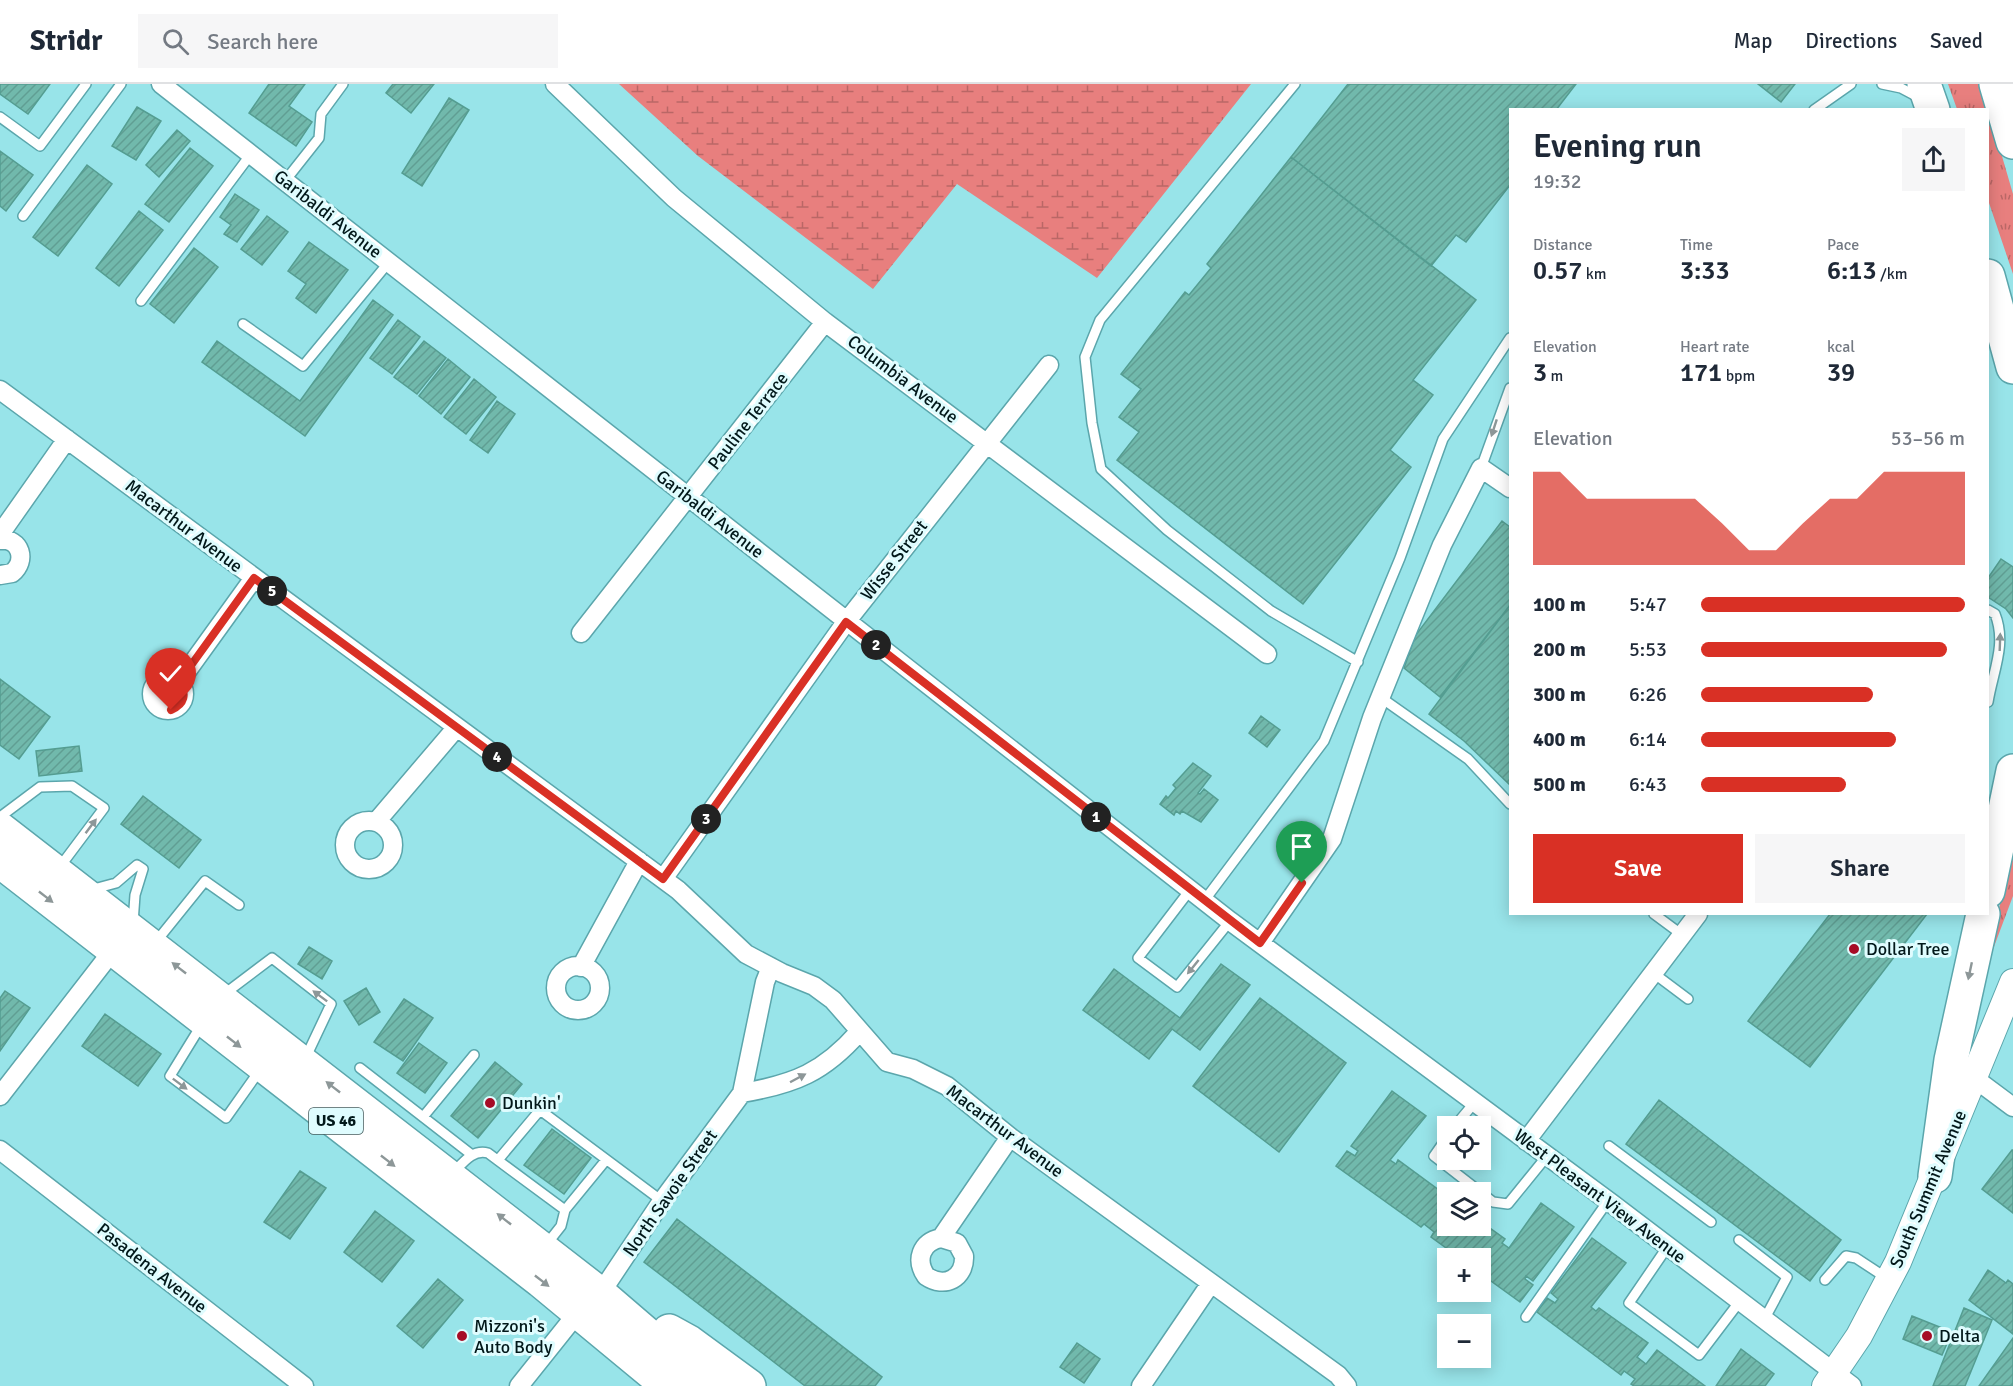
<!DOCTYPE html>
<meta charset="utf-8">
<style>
:root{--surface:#fff;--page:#f6f6f7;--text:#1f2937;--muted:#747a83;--line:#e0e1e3;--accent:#d93025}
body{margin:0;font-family:Signika,sans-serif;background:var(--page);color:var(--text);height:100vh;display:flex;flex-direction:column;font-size:22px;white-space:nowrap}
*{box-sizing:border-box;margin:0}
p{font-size:20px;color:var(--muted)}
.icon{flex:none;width:33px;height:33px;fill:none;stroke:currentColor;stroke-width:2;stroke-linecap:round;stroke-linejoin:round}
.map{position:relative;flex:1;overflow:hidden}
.details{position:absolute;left:1509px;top:24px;width:480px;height:807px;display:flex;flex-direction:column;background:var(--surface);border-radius:0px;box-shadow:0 3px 15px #0003}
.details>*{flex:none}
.fabs{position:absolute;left:1437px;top:1032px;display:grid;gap:12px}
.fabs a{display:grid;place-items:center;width:54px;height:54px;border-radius:0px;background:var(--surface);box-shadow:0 3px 15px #0003;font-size:30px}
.pin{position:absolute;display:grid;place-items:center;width:51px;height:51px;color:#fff;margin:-62px -26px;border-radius:50% 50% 50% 0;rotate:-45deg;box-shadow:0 0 6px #0007}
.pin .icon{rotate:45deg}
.km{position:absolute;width:30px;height:30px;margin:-15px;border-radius:50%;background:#222;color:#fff;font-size:16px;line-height:30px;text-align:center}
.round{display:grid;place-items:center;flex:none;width:63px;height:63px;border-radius:0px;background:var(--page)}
.head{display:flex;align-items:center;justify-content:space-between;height:102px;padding:0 24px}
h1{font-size:33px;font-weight:600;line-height:45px}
.figures{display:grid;grid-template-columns:repeat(3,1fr);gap:9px;height:102px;padding:6px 24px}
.figures div{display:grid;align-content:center}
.figures b{font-size:26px;font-weight:600}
.figures small{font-size:16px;font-weight:400}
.figures p{font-size:16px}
.chart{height:168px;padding:12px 24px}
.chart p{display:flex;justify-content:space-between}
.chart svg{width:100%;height:108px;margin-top:6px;fill:var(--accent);opacity:.7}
.cta{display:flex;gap:12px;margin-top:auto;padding:12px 24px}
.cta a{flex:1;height:69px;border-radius:0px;background:var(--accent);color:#fff;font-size:24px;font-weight:600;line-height:69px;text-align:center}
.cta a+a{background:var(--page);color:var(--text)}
ul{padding:0 24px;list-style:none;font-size:20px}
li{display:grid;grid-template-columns:96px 72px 1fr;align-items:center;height:45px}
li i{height:15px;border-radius:8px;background:var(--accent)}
header{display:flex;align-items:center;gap:36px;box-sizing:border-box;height:84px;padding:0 30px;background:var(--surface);border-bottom:2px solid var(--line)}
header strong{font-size:28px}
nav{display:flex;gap:33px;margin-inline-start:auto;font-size:21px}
.search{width:420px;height:54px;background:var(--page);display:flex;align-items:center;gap:15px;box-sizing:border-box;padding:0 21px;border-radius:0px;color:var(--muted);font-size:22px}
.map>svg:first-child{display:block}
.grass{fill:url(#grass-tufts)}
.wetland{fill:url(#wetland-marsh)}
.building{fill:url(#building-hatch);stroke:#549d91;stroke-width:1.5}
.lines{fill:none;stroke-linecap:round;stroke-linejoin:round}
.lane-casing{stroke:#5ba6ac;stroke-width:12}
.street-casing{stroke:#5ba6ac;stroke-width:21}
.secondary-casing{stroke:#5ba6ac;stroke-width:28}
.highway-casing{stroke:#5ba6ac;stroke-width:36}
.lane{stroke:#fff;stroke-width:9}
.street{stroke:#fff;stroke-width:18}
.secondary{stroke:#fff;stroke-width:26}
.highway{stroke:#fff;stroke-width:33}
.oneway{fill:#8d9798}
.route-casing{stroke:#fff;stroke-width:12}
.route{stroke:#d93025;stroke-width:8}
.poi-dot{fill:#a60c26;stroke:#dffcfe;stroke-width:2}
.labels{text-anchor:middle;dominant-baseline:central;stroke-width:6;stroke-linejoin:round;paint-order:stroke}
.shield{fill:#dffcfe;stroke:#445c5e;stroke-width:1.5}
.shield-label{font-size:16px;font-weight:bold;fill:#02181a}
.street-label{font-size:18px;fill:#02181a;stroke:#dffcfe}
.poi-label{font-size:18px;fill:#02181a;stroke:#dffcfe;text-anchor:start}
</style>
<header>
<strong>Stridr</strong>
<div class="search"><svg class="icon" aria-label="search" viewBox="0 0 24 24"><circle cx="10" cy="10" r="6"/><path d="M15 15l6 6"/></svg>Search here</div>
<nav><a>Map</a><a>Directions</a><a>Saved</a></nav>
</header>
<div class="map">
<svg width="2013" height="1302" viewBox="0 0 2013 1302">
<defs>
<pattern id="grass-tufts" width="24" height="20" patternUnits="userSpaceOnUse" patternTransform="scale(1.5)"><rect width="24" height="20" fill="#e87f7e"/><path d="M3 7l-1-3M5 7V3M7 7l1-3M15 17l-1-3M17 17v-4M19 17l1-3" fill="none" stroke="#ba6766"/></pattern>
<pattern id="wetland-marsh" width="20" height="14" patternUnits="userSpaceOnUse" patternTransform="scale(1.5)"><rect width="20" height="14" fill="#e87f7e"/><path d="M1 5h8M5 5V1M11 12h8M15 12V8" fill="none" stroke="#ba6766"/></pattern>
<pattern id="building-hatch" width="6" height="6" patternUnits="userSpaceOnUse" patternTransform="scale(1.5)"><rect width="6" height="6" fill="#71b9ac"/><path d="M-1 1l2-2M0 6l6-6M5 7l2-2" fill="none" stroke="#609e93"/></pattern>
</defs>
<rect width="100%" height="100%" fill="#98e4e9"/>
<path class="grass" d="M1948 0H1981L2013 110V190L1988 116V26L1957 25Z
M2013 754V812L1989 876Z"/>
<path class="wetland" d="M619 0H1251L1097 194 957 100 873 205 698 72Z"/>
<path class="building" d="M0 0H50L28 30 0 10Z
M269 0H305L289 22 312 38 296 62 249 29Z
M393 0H434L411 29 386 9Z
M1348 0H1576L1556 26H1510V101L1466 158 1456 151 1431 182 1291 73Z
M1758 0H1795L1781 18Z
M449 14 469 26 422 102 402 89Z
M137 23 161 37 136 76 112 62Z
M177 46 190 57 159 93 146 81Z
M190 64 213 82 169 138 145 120Z
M0 67 33 91 6 127 0 122Z
M1291 73 1476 216 1413 296 1433 311 1390 366 1411 383 1303 520 1117 376 1139 348 1119 333 1141 305 1121 290 1185 208 1189 211 1211 184 1207 180Z
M87 81 112 100 58 172 33 153Z
M235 110 259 126 237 158 224 150 231 141 220 133Z
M139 127 163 146 119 202 96 184Z
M267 132 288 148 262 181 241 165Z
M309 158 348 186 316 229 296 214 306 200 288 187Z
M194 164 218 183 174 239 150 220Z
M373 216 393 231 305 352 202 278 217 257 300 317Z
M398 236 420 253 392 290 370 274Z
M424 257 446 274 417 310 394 293Z
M448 275 470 293 441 330 419 312Z
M474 295 496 313 466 350 444 333Z
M497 317 515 330 488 369 470 356Z
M1502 437 1510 443V521L1440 613 1404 584 1415 552Z
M2001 475 2013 483V534L2006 525 1988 513V494Z
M1510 521V701L1464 657 1429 630Z
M0 595 50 633 19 675 0 661Z
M1261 632 1280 646 1267 663 1249 649Z
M79 662 82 687 39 692 36 667Z
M1193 679 1211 692 1198 709 1200 710 1204 705 1218 716 1201 738 1182 727 1180 730 1176 727 1174 731 1160 720 1166 712 1168 714 1176 704 1173 701Z
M143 712 201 756 179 784 121 740Z
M1830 830H1927L1810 983 1748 937Z
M309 863 332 877 322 895 298 880Z
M1221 880 1250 901 1200 966 1172 945 1149 975 1083 926 1114 885 1180 934Z
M366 904 380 928 359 941 344 917Z
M5 907 30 924 0 967V914Z
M1260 914 1346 979 1279 1068 1193 1002Z
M404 915 433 934 403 977 374 958Z
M105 930 161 970 138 1002 82 962Z
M419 959 447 979 425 1009 397 989Z
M495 978 522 1000 478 1054 451 1032Z
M1392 1007 1426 1032 1390 1076 1396 1080 1398 1076 1447 1112 1437 1126 1448 1132V1142H1480V1137L1505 1155 1502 1159 1509 1164 1541 1119 1574 1143 1533 1197 1526 1192 1525 1195 1533 1201 1520 1218 1480 1189V1174H1460L1431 1153 1434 1148 1424 1140 1421 1143 1336 1082 1347 1067 1355 1072 1358 1067 1351 1062Z
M1659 1016 1841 1156 1810 1197 1626 1060Z
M552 1045 591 1074 564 1110 524 1081Z
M2012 1066H2013V1129L1982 1105Z
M300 1087 326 1104 290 1155 264 1138Z
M375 1127 414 1157 382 1198 344 1168Z
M677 1135 882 1293 875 1302H805L644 1178Z
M1592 1154 1626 1179 1591 1223 1596 1227 1599 1224 1648 1259 1637 1273 1646 1280 1657 1266 1705 1302H1634L1631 1300 1635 1295 1624 1287 1621 1291 1537 1228 1547 1214 1555 1219 1558 1215 1551 1209Z
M1988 1186 2006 1199 2008 1196 2013 1200V1250L1969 1216Z
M438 1195 463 1216 423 1264 397 1242Z
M1964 1224 1992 1236 1965 1302H1933Z
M1912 1232 1952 1248 1942 1271 1903 1255Z
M2013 1254V1302H1979Z
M1077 1259 1100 1275 1084 1299 1060 1283Z
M1741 1265 1774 1290 1765 1302H1716Z"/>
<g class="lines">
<g class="lane-casing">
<path id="lane" d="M1295 0 1100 236 1085 273 1092 339 1101 385 1167 446 1271 527 1358 578
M1882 0 1901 4 1918 13
M1814 26 1851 0
M0 33 40 62 86 0
M285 97 319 54 321 30 343 0
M23 132 121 0
M141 217 251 70
M243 240 303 282 389 178
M1481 384 1510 304
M1988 526 1995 530C2007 560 1993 587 1988 618
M1380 613 1468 675 1510 720
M0 733 40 703 72 702 104 724 59 784
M90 806 116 799 137 781 143 785 135 811 133 839
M1190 806 1138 874 1177 903 1230 837
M1204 817 1324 657 1400 474 1443 355 1510 254
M1654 830 1681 850
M155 859 205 797 239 821
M1652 888 1688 915
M223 911 272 874 331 920 305 975
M202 940 170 992 226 1034 260 986
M360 984 472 1071
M423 1033 474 971
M1455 1042 1475 1018
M1448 1052 1434 1072 1493 1118 1508 1120 1547 1072
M1609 1062 1711 1138
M498 1076 540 1026 662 1117
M452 1090C463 1079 472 1065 488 1069L565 1126 561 1142 546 1161
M565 1126 606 1076
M1739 1156 1787 1193 1764 1236
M1668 1162 1629 1219 1699 1271 1740 1217
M1825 1196 1846 1172 1856 1174 1888 1195
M1526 1233 1608 1117"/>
</g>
<g class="street-casing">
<path id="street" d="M161 0 1230 837 1611 1119 1852 1302
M555 0 674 114 825 238 1267 570
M0 306 678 806 746 870 782 889 814 902 833 916 887 978 913 985 947 1002 1010 1053 1338 1291 1347 1302
M0 456C21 454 27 477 12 489L0 491
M4 456 3 446 67 355
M581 549 825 238
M152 610a16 16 0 1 1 32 0a16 16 0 1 1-32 0Z
M179 598 254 494
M345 761a24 24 0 1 1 48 0a24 24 0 1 1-48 0Z
M376 738 457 643
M663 795 846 538 1049 281
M1260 859 1332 755 1372 634 1442 461 1481 384 1510 404
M556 904a22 22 0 1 1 44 0a22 22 0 1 1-44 0Z
M581 883 639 777
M1974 994 2013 1023
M742 1009C795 1000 824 988 859 948
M0 1012 114 865
M1526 1057 1698 830
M0 1066 304 1302
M941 1154 957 1159 964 1172C965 1194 945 1205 926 1192 915 1176 921 1158 941 1154L1010 1053
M600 1210 662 1117 742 1009 765 898 771 883
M519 1302 579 1227
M1141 1302 1211 1199"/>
</g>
<g class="secondary-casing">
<path id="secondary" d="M1825 1302 1859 1252 1898 1178 2013 898"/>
</g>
<g class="highway-casing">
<path id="highway" d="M1924 0 1933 26
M1996 0 2013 58
M1988 192 2013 283
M0 745 600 1210 707 1302
M0 777 541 1197 668 1302
M1988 807 2013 687
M1935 1092 1951 976 1983 830
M669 1247 689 1258 749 1302"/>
</g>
<use href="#lane" class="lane"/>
<use href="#street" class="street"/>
<use href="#secondary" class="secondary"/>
<use href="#highway" class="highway"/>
</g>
<defs><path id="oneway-solid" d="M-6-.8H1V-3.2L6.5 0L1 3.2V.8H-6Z" transform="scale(1.5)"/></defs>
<g class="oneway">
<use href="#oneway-solid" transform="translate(1494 344) rotate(108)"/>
<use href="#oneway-solid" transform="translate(2000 558) rotate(-88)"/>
<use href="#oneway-solid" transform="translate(91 742) rotate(-53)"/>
<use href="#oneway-solid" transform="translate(46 813) rotate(38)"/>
<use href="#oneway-solid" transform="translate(1193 883) rotate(129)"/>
<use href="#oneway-solid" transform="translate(179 884) rotate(-142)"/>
<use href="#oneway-solid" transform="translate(1970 887) rotate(102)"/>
<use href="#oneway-solid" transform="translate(320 912) rotate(-143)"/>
<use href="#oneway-solid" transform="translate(234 958) rotate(38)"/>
<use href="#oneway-solid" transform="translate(798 994) rotate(-28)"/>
<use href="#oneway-solid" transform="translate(180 1000) rotate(37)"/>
<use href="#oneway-solid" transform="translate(333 1003) rotate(-142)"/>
<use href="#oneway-solid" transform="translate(388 1077) rotate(38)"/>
<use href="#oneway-solid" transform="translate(504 1135) rotate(-142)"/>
<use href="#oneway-solid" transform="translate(542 1197) rotate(38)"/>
</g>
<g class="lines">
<g class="route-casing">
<path id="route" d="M171 626C185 620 187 610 179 598L254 494 663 795 846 538 1260 859 1302 799"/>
</g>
<use href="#route" class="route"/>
</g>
<g class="poi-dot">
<circle cx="1854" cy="865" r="6"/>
<circle cx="490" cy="1019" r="6"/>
<circle cx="462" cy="1252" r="6"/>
<circle cx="1927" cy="1252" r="6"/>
</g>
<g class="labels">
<rect class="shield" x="309" y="1024" width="54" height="26" rx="4.5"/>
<g class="shield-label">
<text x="336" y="1037">US 46</text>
</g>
<g class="street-label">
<text transform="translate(328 130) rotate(38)">Garibaldi Avenue</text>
<text transform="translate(903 295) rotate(37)">Columbia Avenue</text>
<text transform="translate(748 337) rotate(-52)">Pauline Terrace</text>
<text transform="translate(710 430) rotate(38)">Garibaldi Avenue</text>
<text transform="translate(184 442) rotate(37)">Macarthur Avenue</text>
<text transform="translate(894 476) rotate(-52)">Wisse Street</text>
<text transform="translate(1005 1047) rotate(37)">Macarthur Avenue</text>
<text transform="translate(1928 1105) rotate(-67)">South Summit Avenue</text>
<text transform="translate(670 1109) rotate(-55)">North Savoie Street</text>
<text transform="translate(1600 1112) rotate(37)">West Pleasant View Avenue</text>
<text transform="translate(152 1184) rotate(38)">Pasadena Avenue</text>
</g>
<g class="poi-label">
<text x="1866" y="865">Dollar Tree</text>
<text x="502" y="1019">Dunkin'</text>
<text x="474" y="1242">Mizzoni's<tspan x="474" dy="21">Auto Body</tspan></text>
<text x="1939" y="1252">Delta</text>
</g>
</g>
</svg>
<div class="fabs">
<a><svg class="icon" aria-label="locate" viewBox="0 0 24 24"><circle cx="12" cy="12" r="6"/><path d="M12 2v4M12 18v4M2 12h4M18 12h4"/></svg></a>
<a><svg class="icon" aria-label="layers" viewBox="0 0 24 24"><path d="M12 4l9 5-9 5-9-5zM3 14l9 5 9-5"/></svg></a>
<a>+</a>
<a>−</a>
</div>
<div class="pin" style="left:1302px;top:799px;background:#1e9e55"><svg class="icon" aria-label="arrive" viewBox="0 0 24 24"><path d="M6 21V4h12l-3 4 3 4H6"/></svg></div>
<div class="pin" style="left:171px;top:626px;background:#d93025"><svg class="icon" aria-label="check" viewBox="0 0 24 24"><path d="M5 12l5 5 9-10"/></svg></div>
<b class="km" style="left:1096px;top:733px">1</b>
<b class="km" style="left:876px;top:561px">2</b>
<b class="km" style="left:706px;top:735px">3</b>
<b class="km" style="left:497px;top:673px">4</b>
<b class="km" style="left:272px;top:507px">5</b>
<section class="details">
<div class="head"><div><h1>Evening run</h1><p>19:32</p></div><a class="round"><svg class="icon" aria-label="share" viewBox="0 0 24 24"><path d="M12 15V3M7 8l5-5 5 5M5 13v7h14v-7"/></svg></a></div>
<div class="figures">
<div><p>Distance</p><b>0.57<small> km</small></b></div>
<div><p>Time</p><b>3:33</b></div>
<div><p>Pace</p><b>6:13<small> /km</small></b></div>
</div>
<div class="figures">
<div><p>Elevation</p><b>3<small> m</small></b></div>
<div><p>Heart rate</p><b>171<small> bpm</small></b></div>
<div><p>kcal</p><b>39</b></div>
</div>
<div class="chart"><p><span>Elevation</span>53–56 m</p>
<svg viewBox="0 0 160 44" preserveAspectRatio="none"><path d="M0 44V6L10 6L20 17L30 17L40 17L50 17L60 17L70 27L80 38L90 38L100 27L110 17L120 17L130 6L140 6L150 6L160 6V44z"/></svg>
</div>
<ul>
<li><b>100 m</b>5:47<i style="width:100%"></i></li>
<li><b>200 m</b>5:53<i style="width:93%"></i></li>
<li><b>300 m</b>6:26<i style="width:65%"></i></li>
<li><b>400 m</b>6:14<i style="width:74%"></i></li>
<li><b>500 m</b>6:43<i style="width:55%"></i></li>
</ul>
<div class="cta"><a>Save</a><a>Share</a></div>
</section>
</div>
